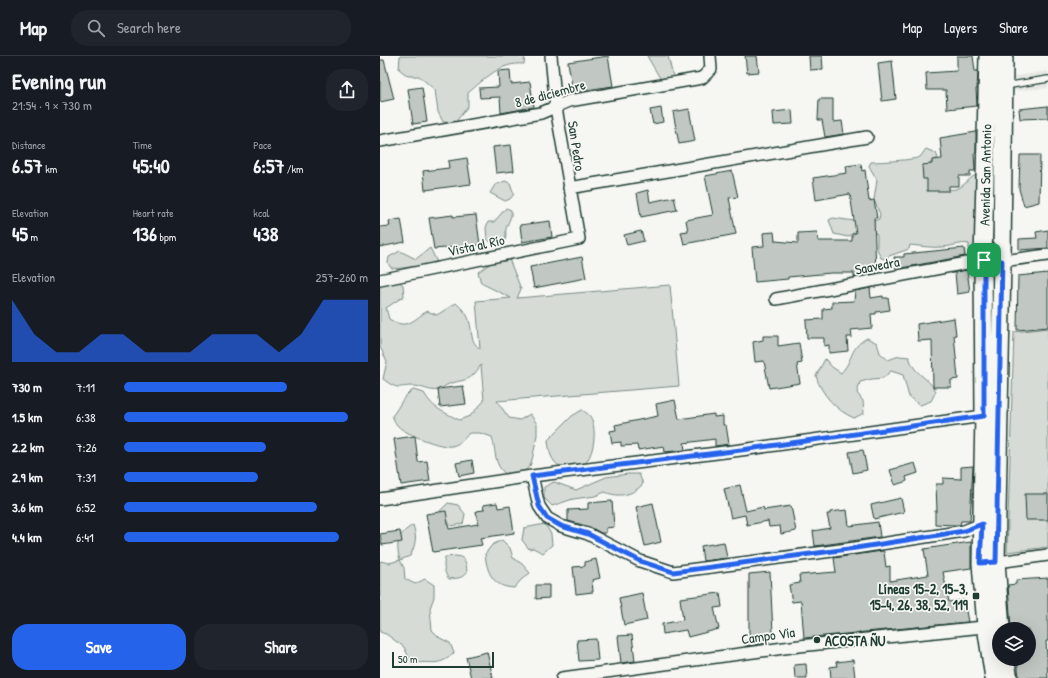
<!DOCTYPE html>
<meta charset="utf-8">
<style>
:root{--surface:#171b24;--page:#20242c;--text:#f1f3f6;--muted:#9ea1a6;--line:#363941;--accent:#2563eb}
body{margin:0;font-family:"Patrick Hand",sans-serif;background:var(--page);color:var(--text);height:100vh;display:flex;flex-direction:column;font-size:15px;white-space:nowrap}
*{box-sizing:border-box;margin:0}
p{font-size:13px;color:var(--muted)}
.icon{flex:none;width:22px;height:22px;fill:none;stroke:currentColor;stroke-width:2;stroke-linecap:round;stroke-linejoin:round}
.map{position:relative;flex:1;overflow:hidden}
.sheet{display:flex;flex-direction:column;background:var(--surface);width:380px}
.sheet>*{flex:none}
.buttons{position:absolute;left:612px;top:566px;display:grid;gap:8px}
.buttons a{display:grid;place-items:center;width:44px;height:44px;border-radius:50%;background:var(--surface);box-shadow:0 4px 16px #0002;font-size:20px}
.scale{position:absolute;left:12px;bottom:10px;width:102px;box-sizing:border-box;padding-left:4px;border:2px solid #1f3d34;border-top:0;font-size:11px;line-height:14px;white-space:nowrap;color:#1f3d34;-webkit-text-stroke:3px #f6f6f2;paint-order:stroke}
.pin{position:absolute;display:grid;place-items:center;width:34px;height:34px;color:#fff;margin:-17px;border-radius:8px;box-shadow:0 2px 6px #0006}
.round{display:grid;place-items:center;flex:none;width:42px;height:42px;border-radius:16px;background:var(--page)}
.summary{display:flex;align-items:center;justify-content:space-between;height:68px;padding:0 12px}
h1{font-size:22px;font-weight:800;line-height:30px}
.figures{display:grid;grid-template-columns:repeat(3,1fr);gap:6px;height:68px;padding:4px 12px}
.figures div{display:grid;align-content:center}
.figures b{font-size:20px;font-weight:800}
.figures small{font-size:11px;font-weight:400}
.figures p{font-size:11px}
.chart{height:112px;padding:8px 12px}
.chart p{display:flex;justify-content:space-between}
.chart svg{width:100%;height:72px;margin-top:4px;fill:var(--accent);opacity:.7}
.primary-button{display:flex;gap:8px;margin-top:auto;padding:8px 12px}
.primary-button a{flex:1;height:46px;border-radius:16px;background:var(--accent);color:#fff;font-size:16px;font-weight:800;line-height:46px;text-align:center}
.primary-button a+a{background:var(--page);color:var(--text)}
ul{padding:0 12px;list-style:none;font-size:13px}
li{display:grid;grid-template-columns:64px 48px 1fr;align-items:center;height:30px}
li i{height:10px;border-radius:5px;background:var(--accent)}
header{display:flex;align-items:center;gap:24px;box-sizing:border-box;height:56px;padding:0 20px;background:var(--surface);border-bottom:1px solid var(--line)}
header strong{font-size:19px}
nav{display:flex;gap:22px;margin-inline-start:auto;font-size:14px}
.search{width:280px;height:36px;background:var(--page);display:flex;align-items:center;gap:10px;box-sizing:border-box;padding:0 14px;border-radius:16px;color:var(--muted);font-size:15px}
main{display:flex;flex:1;min-height:0}
.map>svg:first-child{display:block}
.built{fill:#e6e8e4}
.green{fill:#d6dbd6;stroke:#7a8c85}
.building{fill:#c1c8c3;stroke:#1f3d34}
.lines{fill:none;stroke-linecap:round;stroke-linejoin:round}
.lane-casing{stroke:#1f3d34;stroke-width:8}
.street-casing{stroke:#1f3d34;stroke-width:14}
.primary-casing{stroke:#1f3d34;stroke-width:20}
.lane{stroke:#f6f6f2;stroke-width:5.5}
.street{stroke:#f6f6f2;stroke-width:11}
.primary{stroke:#f6f6f2;stroke-width:17}
.route-casing{stroke:#fff;stroke-width:8}
.route{stroke:#2563eb;stroke-width:5}
.poi-dot{fill:#1f3d34;stroke:#f6f6f2;stroke-width:1.5}
.labels{text-anchor:middle;dominant-baseline:central;stroke-width:3.5;stroke-linejoin:round;paint-order:stroke}
.street-label{font-size:14px;fill:#1f3d34;stroke:#f6f6f2}
.poi-label{font-size:14px;font-weight:bold;fill:#1f3d34;stroke:#f6f6f2;text-anchor:end}
</style>
<header>
<strong>Map</strong>
<div class="search"><svg class="icon" aria-label="search" viewBox="0 0 24 24"><circle cx="10" cy="10" r="6"/><path d="M15 15l6 6"/></svg>Search here</div>
<nav><a>Map</a><a>Layers</a><a>Share</a></nav>
</header>
<main>
<section class="sheet">
<div class="summary"><div><h1>Evening run</h1><p>21:54 · 9 × 730 m</p></div><a class="round"><svg class="icon" aria-label="share" viewBox="0 0 24 24"><path d="M12 15V3M7 8l5-5 5 5M5 13v7h14v-7"/></svg></a></div>
<div class="figures">
<div><p>Distance</p><b>6.57<small> km</small></b></div>
<div><p>Time</p><b>45:40</b></div>
<div><p>Pace</p><b>6:57<small> /km</small></b></div>
</div>
<div class="figures">
<div><p>Elevation</p><b>45<small> m</small></b></div>
<div><p>Heart rate</p><b>136<small> bpm</small></b></div>
<div><p>kcal</p><b>438</b></div>
</div>
<div class="chart"><p><span>Elevation</span>257–260 m</p>
<svg viewBox="0 0 160 44" preserveAspectRatio="none"><path d="M0 44V6L10 27L20 38L30 38L40 27L50 27L60 38L70 38L80 38L90 27L100 27L110 27L120 38L130 27L140 6L150 6L160 6V44z"/></svg>
</div>
<ul>
<li><b>730 m</b>7:11<i style="width:67%"></i></li>
<li><b>1.5 km</b>6:38<i style="width:92%"></i></li>
<li><b>2.2 km</b>7:26<i style="width:58%"></i></li>
<li><b>2.9 km</b>7:31<i style="width:55%"></i></li>
<li><b>3.6 km</b>6:52<i style="width:79%"></i></li>
<li><b>4.4 km</b>6:41<i style="width:88%"></i></li>
</ul>
<div class="primary-button"><a>Save</a><a>Share</a></div>
</section>
<div class="map">
<svg width="668" height="622" viewBox="0 0 668 622">
<rect width="100%" height="100%" fill="#f6f6f2"/>
<filter id="ink" filterUnits="userSpaceOnUse"><feTurbulence type="fractalNoise" baseFrequency=".025" numOctaves="2"/><feDisplacementMap in="SourceGraphic" scale="8" xChannelSelector="R" yChannelSelector="G"/><feConvolveMatrix kernelMatrix="1 2 1 2 8 2 1 2 1" color-interpolation-filters="sRGB"/></filter>
<g filter="url(#ink)">
<path class="built" d="M668 15V32L624 36V22Z"/>
<path class="green" d="M20 0H145L144 8C120 6 105 23 88 37V50L75 67 63 66 58 56 55 34 39 20H28L19 13Z
M267 0H288L295 29H284Z
M546 93 556 97 558 102 550 107C557 120 564 142 582 130 586 127 589 123 594 120 600 118 607 118 612 118L613 146 609 152 611 185 616 183 618 196 592 203 589 196V188C581 186 570 191 562 191 551 192 541 190 530 189L529 193 509 200 505 203 501 202 497 193V178C486 172 478 173 468 181L454 178 449 164 453 162 489 167 499 163 500 158 494 144 497 124 489 110 491 106C499 106 535 104 540 101 542 99 544 95 546 93Z
M125 125 130 127 134 138 130 143 125 145 110 137 115 129Z
M126 152 131 154C132 161 129 164 127 170 124 175 128 180 124 186L114 189 107 183 106 172 108 166H114Z
M50 192 58 208 48 213C37 207 23 214 11 212L8 207 9 201 20 195 36 203Z
M117 203H129L141 233 137 242 290 229 299 330 117 345 129 362 140 364 150 358 157 368V379L153 400 150 410 142 417 131 422C113 411 117 399 112 381L100 377H89C84 383 80 388 72 390 62 392 25 378 18 370 15 368 14 363 12 360 21 349 21 342 33 334L44 337C54 354 63 355 79 364L90 360 104 345 101 309C89 327 87 322 69 328 65 329 62 333 58 334 50 336 41 330 34 330 17 330 19 335 3 323L7 305 0 291V230L14 222 23 229 24 240 6 252 9 263C27 274 32 265 47 255L57 259 76 247C81 252 87 257 89 264 93 277 89 284 100 293L96 245 131 242 101 227 98 216Z
M668 272V491L627 496 634 276Z
M487 282 497 287 500 297 508 304 519 300 529 301C535 320 546 319 556 335L551 345 540 349 529 341 523 319 511 315 503 322 492 323 480 326 477 337 483 345 484 357 474 362C457 355 441 338 436 320L445 303 452 311 461 317C474 303 469 292 487 282Z
M202 354C205 356 210 359 211 362 217 374 214 395 207 405 200 414 180 415 174 405 169 398 169 391 168 384L192 360Z
M248 418H259L263 428C253 439 239 442 225 436L215 440 193 443 172 450 164 442V431L174 426 196 434 226 421Z
M68 447 78 449 85 458 83 468 71 470 60 455Z
M165 468 171 478 172 489 163 497 153 492 149 493 142 484 144 472Z
M33 469C37 481 36 488 30 500L20 504 24 512 25 523 35 528 45 523 54 529V541L50 552 52 574 60 582 70 587 74 597C57 613 51 603 32 608L24 591 6 578 0 576V505L9 507 20 504C15 487 18 478 33 469Z
M122 484 130 492 133 502 142 508 150 517 141 524 134 532C113 531 107 517 105 498L112 489Z
M76 500C86 501 86 507 87 516 82 523 77 522 69 523 64 517 63 509 65 501Z"/>
<path class="building" d="M228 0 233 30 193 36 188 6Z
M365 0H377L379 16 367 17Z
M429 0H442L443 13 430 14Z
M577 0H593L595 15H598L597 33H596L597 50 567 53 566 34H547L546 17 577 15Z
M0 4H4L14 43 0 46Z
M512 5 516 43 502 45 498 7Z
M130 14 131 28 150 26 154 51 121 57 120 41 100 42 99 32 119 31 118 15Z
M42 31 47 66 33 68 28 33Z
M439 43H453V66L462 65 464 78 445 81 442 64H438Z
M668 50V62L640 63 639 53Z
M281 52 283 66 273 68 270 54Z
M309 53 315 85 299 88 293 56Z
M412 54 413 68 394 69 393 56Z
M596 76V97H594L595 115H590V120H579V130H569V135H547V123H543L542 109 552 108V104L562 103 560 82Z
M131 89 134 115 116 117 113 91Z
M640 99H660L659 146 644 150 639 133Z
M87 102 91 128 45 134 43 115 69 112 68 105Z
M481 108 482 115 485 114 489 145 494 144 497 162H494L496 217 474 221V217H451L408 221V223L375 226 372 191 384 190 383 177 394 176 395 185 418 187V177L437 176 438 185H472V178L476 177 470 138 436 144 433 122 467 117 466 110Z
M352 115 358 141 349 142 356 178 304 188 301 176 308 175 306 164 333 159 325 120Z
M268 134 270 146 294 141 297 154 261 161 257 137Z
M73 159V161L96 159 100 189 54 193 49 162Z
M21 163 25 186 0 191V171L10 170 9 165Z
M170 165 172 181 142 186 140 169Z
M668 174V192L639 194V183L657 182 656 176Z
M261 175 264 185 247 189 244 179Z
M584 192 585 200 516 213 514 201H524V198Z
M202 201 206 222 154 232 150 211Z
M587 214 590 236 577 238 575 217H571Z
M668 217V271L637 274 638 220Z
M490 232 491 242 503 240V242H508L510 254 496 256V258H491L492 272 471 274 472 281H467L468 295 449 297V289L444 290V282H427L426 264 443 263V253L452 252V246L474 245 475 235Z
M574 262 576 279H574L578 323 571 324V331H553L552 284 538 285 537 268Z
M383 280H398V290L419 287 422 307 417 308 420 327 389 332 384 305 375 306 373 286 383 284Z
M83 330 86 348 60 351 58 333Z
M295 344 299 363 334 358V361L343 360V369H346L349 388 335 390V383L304 387 305 394 285 396 284 390 258 394 257 389 241 390V386L232 387 230 375 236 374 235 369 278 360 276 348Z
M35 380 38 406 47 405 50 425 21 429 14 383Z
M483 394 487 414 473 417 469 396Z
M92 404 94 417 79 420 76 407Z
M535 407 538 417 526 421 527 425 515 429 510 414Z
M593 410 590 465H581L580 469H574L555 468V455H557L556 428H563V422L581 423V411Z
M360 429 366 455 383 451 384 454 411 450 416 475 401 478 400 470 389 471 388 465 367 469 365 459 351 462 344 433Z
M645 438H668V464H646Z
M521 442 524 456 494 463 491 449Z
M232 445 234 471 226 472V477H221L210 471 188 465V454L208 453V447Z
M117 447 118 452 130 450 134 477 100 482 102 489 53 496 46 458 66 455 69 473 98 468 96 455 104 454 103 449Z
M273 447 281 486 265 490 256 451Z
M467 454 469 470 498 466 500 481 435 490 433 475 450 472 447 458H450V456Z
M20 475 22 486 2 489 0 478Z
M344 486 347 502 323 505 321 490Z
M591 486V512L563 516 569 546 584 544 588 566 424 582 421 545 412 546 409 529 420 527 419 519 456 516 454 502 502 495 504 496 506 511 510 510V525L548 519 544 493Z
M216 503 220 522 212 524 213 536 196 538 193 511 205 510V506Z
M390 516 393 578H387L389 587 365 590V585H369V518Z
M668 522V585H666L668 622H639L637 603H649V573H631L628 529 636 528V524Z
M156 529H169V542L156 543Z
M262 537 267 564 244 569 239 542Z
M340 537 342 551 334 552 339 573 308 581 306 574 283 578 282 568 303 564 300 542Z
M252 579 255 605 241 607 238 580Z
M216 583 218 604 199 605 197 584Z
M107 596 113 622H91L86 601Z
M473 604 475 622H451L450 611 457 610 456 606Z
M426 608 427 622H415L414 609Z"/>
<g class="lines">
<g class="lane-casing">
<path id="lane" d="M625 30 668 23"/>
</g>
<g class="street-casing">
<path id="street" d="M0 85 161 57 189 45 322 22 331 13 330 0
M189 132 487 81
M0 224 199 183 176 52 171 0
M396 243 603 204 622 205 668 199
M152 420 159 450 167 462 181 470 208 478 260 505 293 516 475 492 584 475 602 468
M0 443 152 420 361 394 610 359
M611 507 668 499
M182 622 419 590 613 570"/>
</g>
<g class="primary-casing">
<path id="primary" d="M608 0 603 204 604 359 601 507 606 570 614 622
M621 573 616 506 622 205 624 0
M625 603 629 622"/>
</g>
<use href="#lane" class="lane"/>
<use href="#street" class="street"/>
<use href="#primary" class="primary"/>
</g>
</g>
<g class="lines" filter="url(#ink)">
<g class="route-casing">
<path id="route" d="M604 204 622 205 616 506 600 507 602 468 584 475 476 492 293 516 260 505 208 478 181 470 167 462 159 450 152 420 361 394 604 360Z"/>
</g>
<use href="#route" class="route"/>
</g>
<g class="poi-dot">
<rect x="592" y="536" width="8" height="8" rx="2"/>
<circle cx="437" cy="584" r="4"/>
</g>
<g class="labels">
<g class="street-label">
<text transform="translate(170 37) rotate(-15)">8 de diciembre</text>
<text transform="translate(197 90) rotate(81)">San Pedro</text>
<text transform="translate(605 119) rotate(-89)">Avenida San Antonio</text>
<text transform="translate(96 189) rotate(-12)">Vista al Río</text>
<text transform="translate(497 209) rotate(-11)">Saavedra</text>
<text transform="translate(388 579) rotate(-8)">Campo Vía</text>
</g>
<g class="poi-label">
<text x="588" y="532">Líneas 15-2, 15-3,<tspan x="588" dy="16">15-4, 26, 38, 52, 119</tspan></text>
<text x="445" y="584" text-anchor="start">ACOSTA ÑU</text>
</g>
</g>
</svg>
<div class="buttons">
<a><svg class="icon" aria-label="layers" viewBox="0 0 24 24"><path d="M12 4l9 5-9 5-9-5zM3 14l9 5 9-5"/></svg></a>
</div>
<div class="scale">50 m</div>
<div class="pin" style="left:604px;top:204px;background:#1e9e55"><svg class="icon" aria-label="arrive" viewBox="0 0 24 24"><path d="M6 21V4h12l-3 4 3 4H6"/></svg></div>
</div>
</main>
